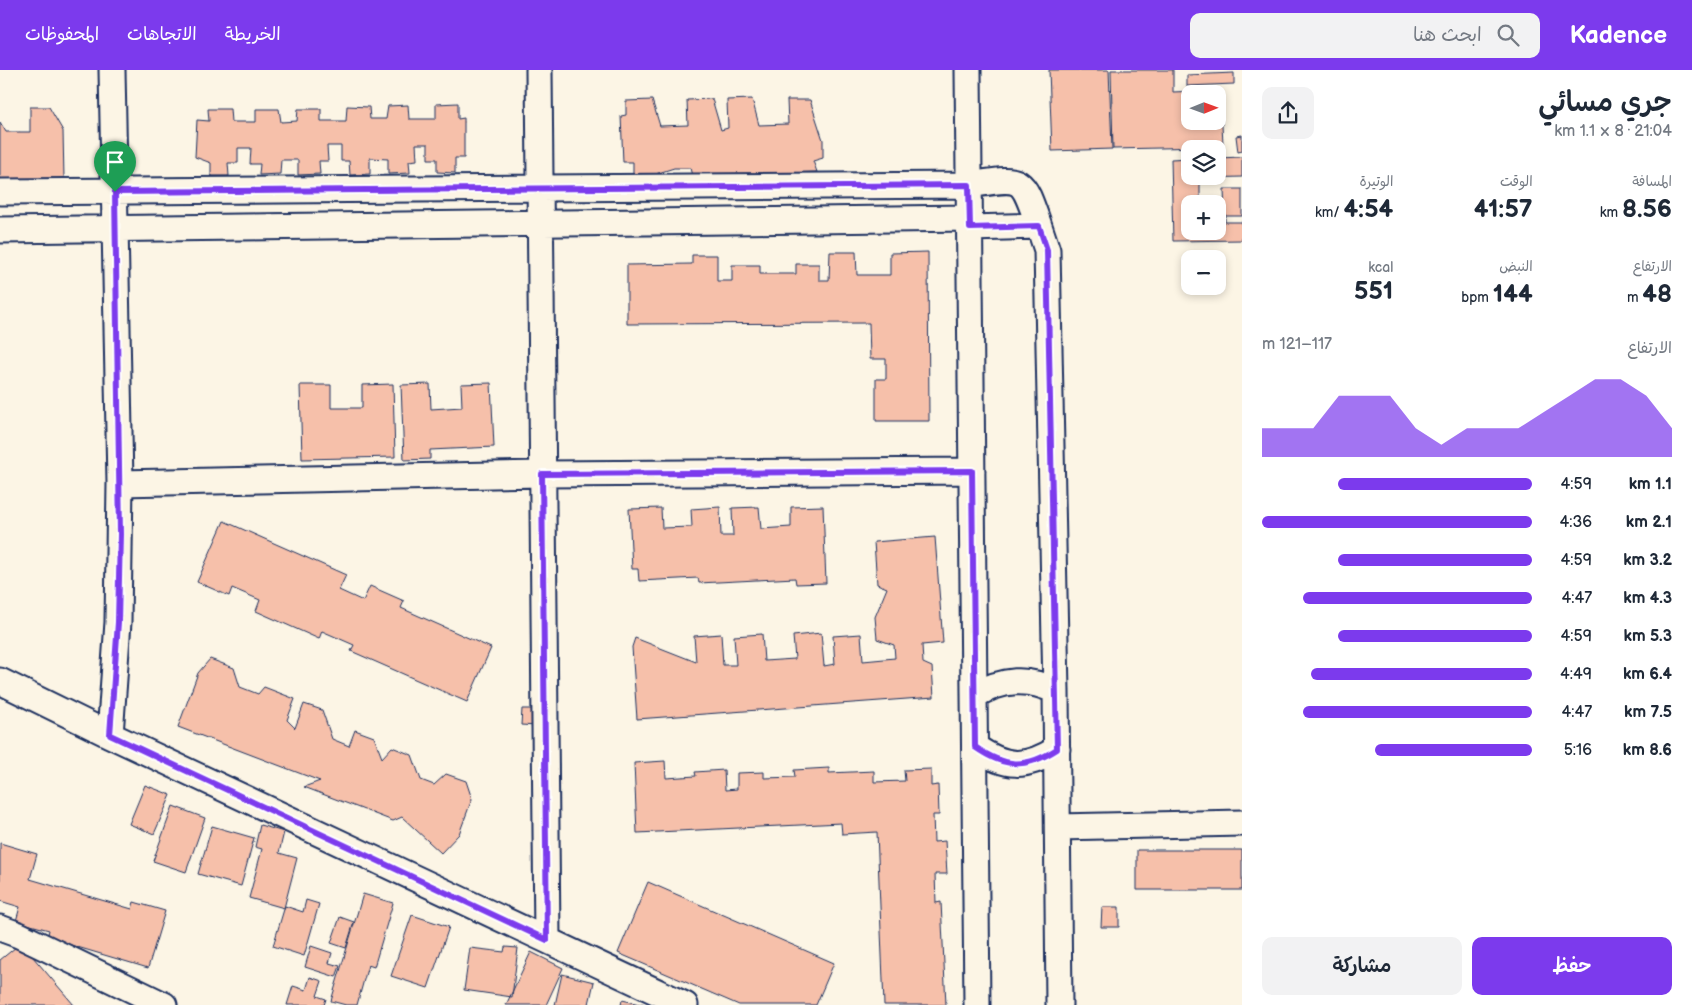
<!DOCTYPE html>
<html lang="ar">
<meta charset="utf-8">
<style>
:root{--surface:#fff;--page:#f2f2f3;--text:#1f2937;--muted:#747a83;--accent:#7c3aed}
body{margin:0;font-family:"Balsamiq Sans","Playpen Sans Arabic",sans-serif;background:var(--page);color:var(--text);direction:rtl;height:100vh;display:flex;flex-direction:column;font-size:19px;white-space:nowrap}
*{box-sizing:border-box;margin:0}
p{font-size:16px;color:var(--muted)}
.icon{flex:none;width:28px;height:28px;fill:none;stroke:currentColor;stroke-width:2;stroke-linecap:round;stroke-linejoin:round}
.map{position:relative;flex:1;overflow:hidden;direction:ltr}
.side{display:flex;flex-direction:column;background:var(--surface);width:450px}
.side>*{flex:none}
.needle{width:32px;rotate:89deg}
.buttons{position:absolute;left:1181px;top:15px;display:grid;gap:10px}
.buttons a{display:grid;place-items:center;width:45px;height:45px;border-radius:10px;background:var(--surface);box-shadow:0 2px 8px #0003;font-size:25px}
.pin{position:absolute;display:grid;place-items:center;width:42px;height:42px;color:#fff;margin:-51px -21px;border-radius:50% 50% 50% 0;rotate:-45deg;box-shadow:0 0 5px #0007}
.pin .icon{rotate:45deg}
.round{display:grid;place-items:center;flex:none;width:52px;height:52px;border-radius:10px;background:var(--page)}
.headline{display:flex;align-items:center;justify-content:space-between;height:85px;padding:0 20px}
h1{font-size:28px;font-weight:600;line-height:38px}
.stats{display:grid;grid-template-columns:repeat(3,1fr);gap:8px;height:85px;padding:5px 20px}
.stats div{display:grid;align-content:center}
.stats b{font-size:25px;font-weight:600}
.stats small{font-size:14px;font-weight:400}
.stats p{font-size:14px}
.chart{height:140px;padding:10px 20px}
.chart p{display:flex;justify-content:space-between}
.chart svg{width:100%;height:90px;margin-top:5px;fill:var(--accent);opacity:.7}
.cta{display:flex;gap:10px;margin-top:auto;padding:10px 20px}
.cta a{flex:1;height:58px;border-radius:10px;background:var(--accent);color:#fff;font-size:20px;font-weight:600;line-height:58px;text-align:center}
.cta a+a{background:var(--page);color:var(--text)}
ul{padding:0 20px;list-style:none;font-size:16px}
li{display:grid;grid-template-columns:80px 60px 1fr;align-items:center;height:38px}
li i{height:12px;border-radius:6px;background:var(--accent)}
header{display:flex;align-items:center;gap:30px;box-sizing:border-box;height:70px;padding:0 25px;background:var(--accent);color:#fff}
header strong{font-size:24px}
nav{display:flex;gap:28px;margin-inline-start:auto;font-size:18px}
.search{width:350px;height:45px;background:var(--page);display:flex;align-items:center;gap:12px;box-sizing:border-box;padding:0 18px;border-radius:10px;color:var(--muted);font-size:19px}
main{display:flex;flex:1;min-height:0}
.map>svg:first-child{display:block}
.building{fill:#f6c0aa;stroke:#1b2f5e;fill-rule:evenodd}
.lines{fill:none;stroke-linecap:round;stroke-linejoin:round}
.minor-casing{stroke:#1b2f5e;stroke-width:29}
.minor{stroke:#fcf5e5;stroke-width:25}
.route-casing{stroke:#fff;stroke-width:10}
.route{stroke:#7c3aed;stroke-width:6}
</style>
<header>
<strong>Kadence</strong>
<div class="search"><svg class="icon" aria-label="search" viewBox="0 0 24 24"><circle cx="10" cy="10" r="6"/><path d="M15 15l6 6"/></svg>ابحث هنا</div>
<nav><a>الخريطة</a><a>الاتجاهات</a><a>المحفوظات</a></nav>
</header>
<main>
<section class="side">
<div class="headline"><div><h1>جري مسائي</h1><p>21:04 · 8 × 1.1 km</p></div><a class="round"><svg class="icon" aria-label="share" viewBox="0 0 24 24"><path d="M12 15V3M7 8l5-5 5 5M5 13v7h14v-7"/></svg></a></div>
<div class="stats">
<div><p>المسافة</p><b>8.56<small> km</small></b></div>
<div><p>الوقت</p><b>41:57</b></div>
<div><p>الوتيرة</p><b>4:54<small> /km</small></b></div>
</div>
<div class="stats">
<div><p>الارتفاع</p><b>48<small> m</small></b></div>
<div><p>النبض</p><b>144<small> bpm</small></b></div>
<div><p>kcal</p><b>551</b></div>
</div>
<div class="chart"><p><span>الارتفاع</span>117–121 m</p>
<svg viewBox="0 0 160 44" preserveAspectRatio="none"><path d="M0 44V30L10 30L20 30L30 14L40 14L50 14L60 30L70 38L80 30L90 30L100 30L110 22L120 14L130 6L140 6L150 14L160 30V44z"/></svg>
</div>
<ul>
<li><b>1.1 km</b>4:59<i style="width:72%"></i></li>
<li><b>2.1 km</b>4:36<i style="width:100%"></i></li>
<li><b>3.2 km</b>4:59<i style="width:72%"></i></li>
<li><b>4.3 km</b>4:47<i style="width:85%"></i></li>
<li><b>5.3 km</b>4:59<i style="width:72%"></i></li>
<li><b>6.4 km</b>4:49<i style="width:82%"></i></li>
<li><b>7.5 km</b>4:47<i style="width:85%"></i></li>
<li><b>8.6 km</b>5:16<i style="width:58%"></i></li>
</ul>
<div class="cta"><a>حفظ</a><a>مشاركة</a></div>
</section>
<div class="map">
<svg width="1242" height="935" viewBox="0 0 1242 935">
<rect width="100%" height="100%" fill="#fcf5e5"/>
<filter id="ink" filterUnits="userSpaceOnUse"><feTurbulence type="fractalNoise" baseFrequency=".02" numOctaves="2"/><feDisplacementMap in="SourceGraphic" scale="10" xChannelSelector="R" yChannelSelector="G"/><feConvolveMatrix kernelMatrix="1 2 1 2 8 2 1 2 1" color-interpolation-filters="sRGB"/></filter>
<g filter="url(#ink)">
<path class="building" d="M1049 0H1109L1112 79 1052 81Z
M1111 0H1173V22L1220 20 1223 74H1207V77L1113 79ZM1190 24H1218V51H1190Z
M1234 3V14L1187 16V5Z
M712 29 721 60 728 58 727 30 752 29 759 55 788 54 787 30H810L823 70V88L813 91 817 102 692 106 690 98H674L649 106H633V92H623L621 46 626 45V31L652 30 660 56 688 55 687 30Z
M458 33V49L464 48V88H455V103L437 102V89H428V74H416L417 90 409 91 410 103 388 104V89L370 88V104L350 105 349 91H341V76H327L328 91H319L320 104 298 105V90H281L280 104 259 105 260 94H250L251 78H238V93H228L229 106H211V93L195 87 197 50 209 51 208 39H230L231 52H256V39H279L281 52 297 51 298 39H321V51H346L347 36 369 37 370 49H386L388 36 408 35 409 49H436V34Z
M30 37H49L63 61 64 109 0 110V52L6 62H30Z
M1242 65V81L1238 82 1236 66Z
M1242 87V107L1200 108V134H1190V161H1218V144H1225V152H1242V170L1173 171 1171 89 1190 88V106H1218V88Z
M1224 119H1242V146H1225Z
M830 182H856L857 205H890V183L928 182 929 351H876V309H886V289H870L869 253 627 254V195L692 194V185H717V211H732V195H760V204H796V194H819V210H829Z
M491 313 494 377 430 380V389L404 390 401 315 430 314 431 339 462 337 461 314Z
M393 314 395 387 302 389 300 315H331V338H362V315Z
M823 436 826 513 796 514 795 508 699 513 698 508 639 511 638 499H632L629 439 661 438 662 458 692 457 691 439 720 437 721 466H733L732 438 759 437 761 459 791 457V437Z
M224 451 346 505 339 520 363 531 370 516 404 531 401 538 491 578 467 632 351 581 354 575 322 561 319 569 256 541 260 530 232 518 229 526 197 512Z
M935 467 943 573 922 575 923 593 932 597 934 627 637 649 632 577 635 568 696 592 694 566 721 564 723 595H736L734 566 762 564 764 591 795 589 793 566 821 563 824 596 835 594 833 566 861 564 863 591 895 588 894 575 877 569 875 547 887 518 877 514 874 472Z
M210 589 234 598 240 617 258 624 264 617 295 629 287 650 295 658 304 634 322 640 332 669 349 676 355 660 374 667 382 688 392 677 412 685 421 710 434 715 446 704 466 711 472 729 459 764 441 783 402 747 393 751 304 717 320 711 178 657 198 603Z
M522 639H536V656L521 655Z
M665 691 666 708 696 706 695 702 724 700 725 720 737 719V703L764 702V708L795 707 794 700 829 698V703L874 701V712L905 711 904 700 931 699V716L938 715 939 745H933L934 772 945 771 947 804H935L936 833 941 832 946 935H884L877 762 842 764 841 753 637 763 634 693Z
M145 715 171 725 154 764 129 754Z
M173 736 205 748 186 802 153 791Z
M260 755 284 762 279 783 297 788 284 838 249 828 262 779 255 777Z
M212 756 254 768 241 816 198 804Z
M0 773 37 784 30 809 132 839 134 832 165 841 148 898 47 868 49 860 16 851 20 837 0 831Z
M1137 780H1242V820H1137Z
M648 812 834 893 816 935H739L618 883Z
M363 824 393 833 374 897 368 895 357 935H346L331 931Z
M306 830 319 834 304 886 273 876 285 836 303 842Z
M1102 837H1119V857H1101Z
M412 845 449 857 428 918 391 906Z
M340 847 354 852 346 878 331 873Z
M21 873 74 935H2L0 933V890Z
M311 876 332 883 329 893 340 896 336 907 305 897Z
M505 877 518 878 512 927 464 920 470 878 504 882Z
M531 882 563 898 546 935H506Z
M562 904 594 912 589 934 594 935H555Z
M310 907 322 911 317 926 326 929 324 935H287L293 916 306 920Z
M622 930 644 935H621Z"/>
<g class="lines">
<g class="minor-casing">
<path id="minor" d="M539 0 547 870
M968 0 977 935
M0 122 969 115C1023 107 1021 104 1039 156
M970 158 1039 156 1047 180 1056 621 1059 935
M0 160 969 148
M120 413 542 404 972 401
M0 611 110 665 685 935
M975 625C1003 609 1027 607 1056 621
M110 665 118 552 120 413 112 0
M975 677C1005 698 1026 699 1057 679
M1058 757 1242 753
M0 858 19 865 164 935"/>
</g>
<use href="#minor" class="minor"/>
</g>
</g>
<g class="lines" filter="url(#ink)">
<g class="route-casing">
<path id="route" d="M969 115 970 158 1039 156 1047 180 1057 679C1026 699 1005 698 975 677L972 401 542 404 547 870 110 665 118 552 120 464 115 122Z"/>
</g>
<use href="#route" class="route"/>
</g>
</svg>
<div class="buttons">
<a><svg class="needle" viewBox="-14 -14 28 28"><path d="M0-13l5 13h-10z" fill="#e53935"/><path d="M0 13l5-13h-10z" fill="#747a83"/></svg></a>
<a><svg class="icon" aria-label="layers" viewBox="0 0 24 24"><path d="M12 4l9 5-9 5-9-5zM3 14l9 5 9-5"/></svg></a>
<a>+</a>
<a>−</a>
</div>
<div class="pin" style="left:115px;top:122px;background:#1e9e55"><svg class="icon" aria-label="arrive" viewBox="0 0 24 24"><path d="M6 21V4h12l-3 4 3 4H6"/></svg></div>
</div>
</main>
